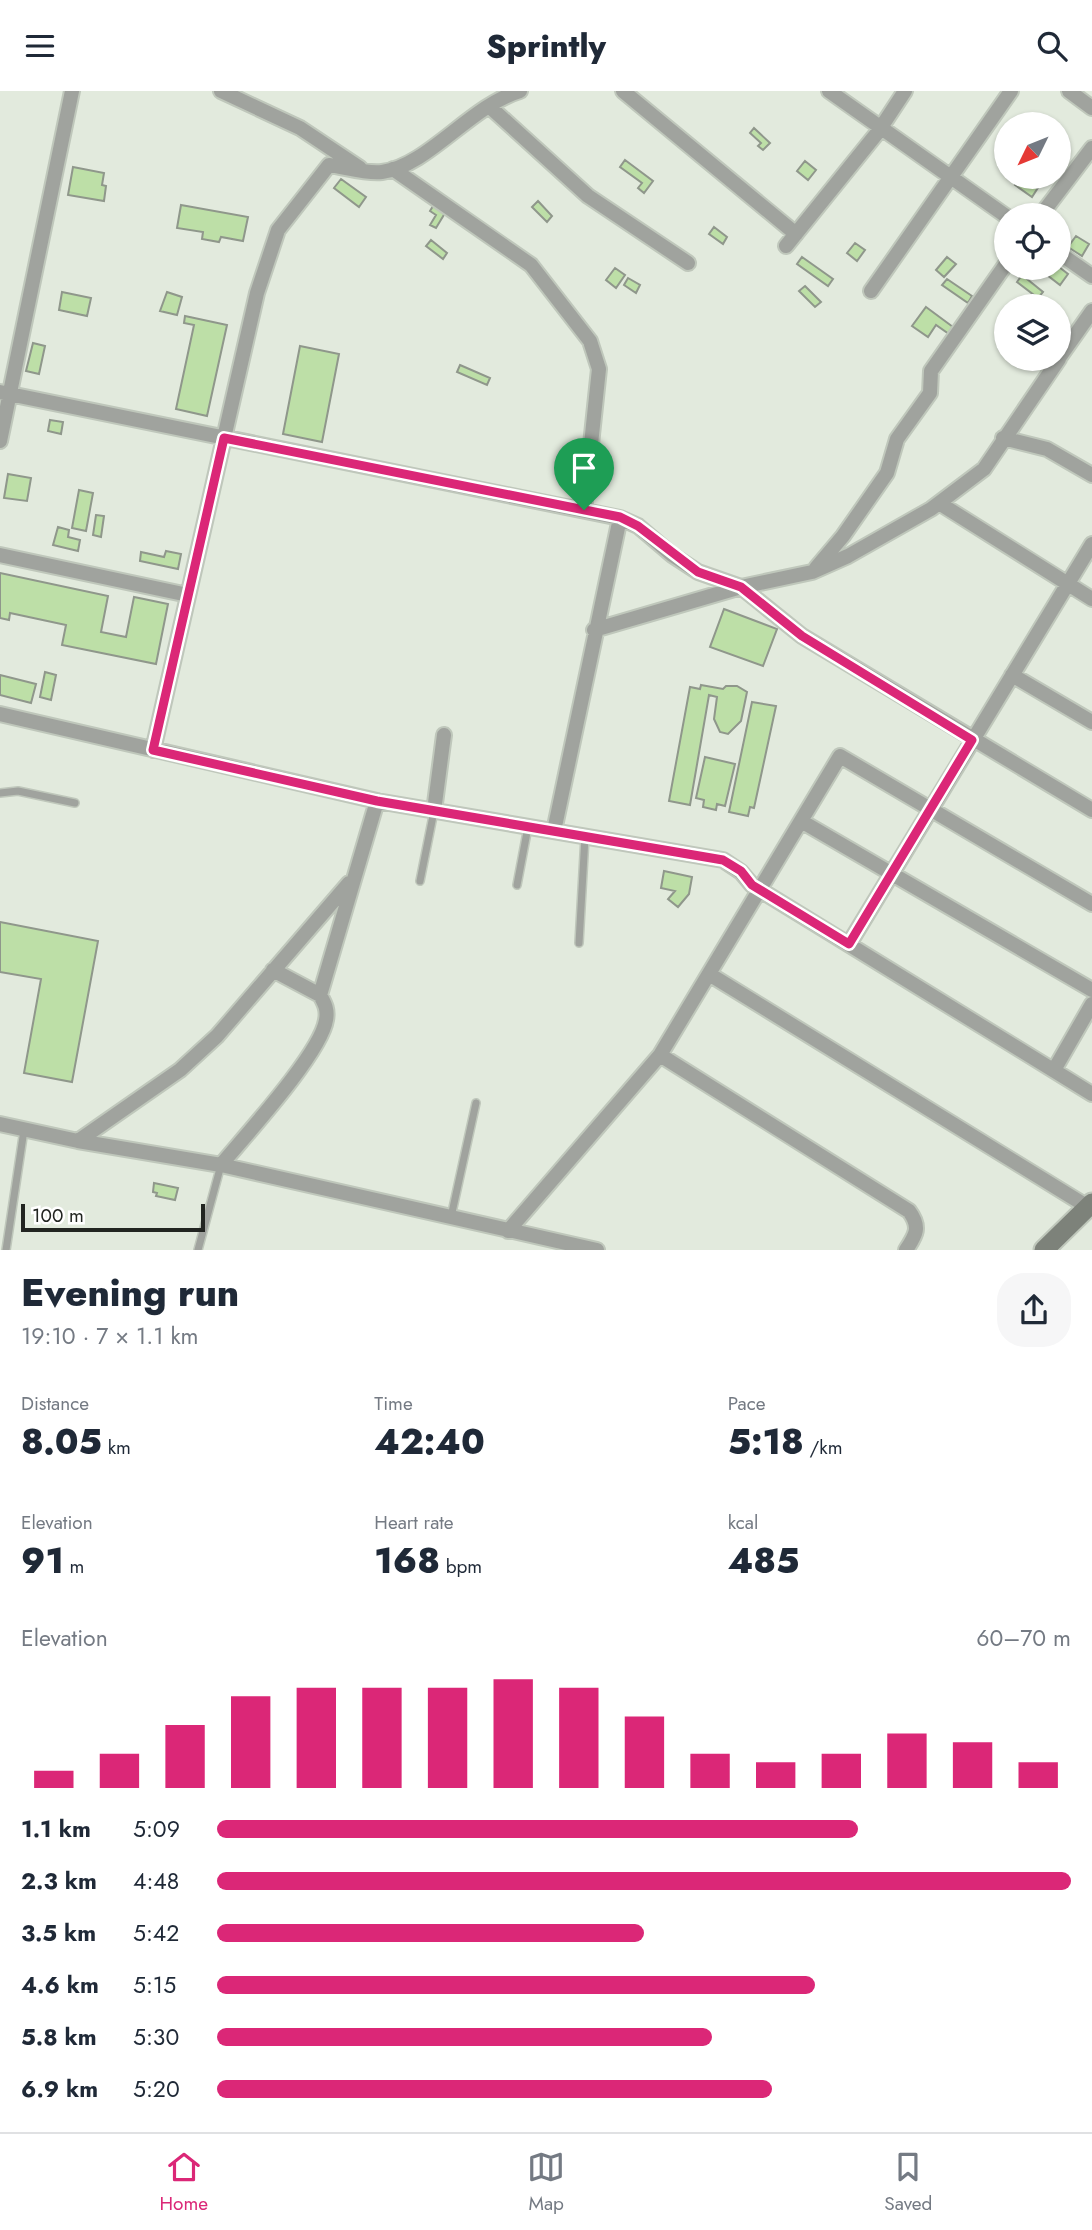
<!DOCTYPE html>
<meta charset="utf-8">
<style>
:root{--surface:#fff;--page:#f6f6f7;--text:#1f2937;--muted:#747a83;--line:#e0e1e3;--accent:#db2777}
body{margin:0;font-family:Jost,sans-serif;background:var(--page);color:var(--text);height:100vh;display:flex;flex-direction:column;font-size:26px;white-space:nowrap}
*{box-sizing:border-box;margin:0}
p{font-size:23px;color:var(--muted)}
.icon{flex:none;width:38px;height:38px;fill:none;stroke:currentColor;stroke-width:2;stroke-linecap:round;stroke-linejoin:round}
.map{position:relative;height:1159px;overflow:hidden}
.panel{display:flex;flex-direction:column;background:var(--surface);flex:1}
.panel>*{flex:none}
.needle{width:46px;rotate:227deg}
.fabs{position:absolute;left:994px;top:21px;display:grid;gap:14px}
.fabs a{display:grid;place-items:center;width:77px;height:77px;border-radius:50%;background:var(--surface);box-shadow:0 2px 5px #0004;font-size:35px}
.scale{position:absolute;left:21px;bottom:18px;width:184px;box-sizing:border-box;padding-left:7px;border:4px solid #222521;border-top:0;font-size:19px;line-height:24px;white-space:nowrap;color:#222521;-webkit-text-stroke:5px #fff;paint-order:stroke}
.pin{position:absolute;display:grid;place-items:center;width:60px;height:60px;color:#fff;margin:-72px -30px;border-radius:50% 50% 50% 0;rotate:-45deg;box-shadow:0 0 7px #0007}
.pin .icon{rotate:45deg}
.round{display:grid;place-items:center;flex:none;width:74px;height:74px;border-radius:28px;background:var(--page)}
.overview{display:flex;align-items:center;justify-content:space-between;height:119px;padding:0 21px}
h1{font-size:38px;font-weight:800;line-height:52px}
.figures{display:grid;grid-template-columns:repeat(3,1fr);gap:10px;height:119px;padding:7px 21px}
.figures div{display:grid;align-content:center}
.figures b{font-size:35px;font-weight:800}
.figures small{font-size:19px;font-weight:400}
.figures p{font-size:19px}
.chart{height:196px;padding:14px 21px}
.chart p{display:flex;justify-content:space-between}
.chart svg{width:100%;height:126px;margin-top:7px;stroke:var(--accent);stroke-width:6}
ul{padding:0 21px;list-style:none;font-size:23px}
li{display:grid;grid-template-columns:112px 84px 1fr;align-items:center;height:52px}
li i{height:18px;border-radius:9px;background:var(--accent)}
header{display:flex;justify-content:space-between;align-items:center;height:91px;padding:0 21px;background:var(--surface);font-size:32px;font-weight:800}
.menu{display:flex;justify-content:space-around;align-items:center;height:98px;border-top:2px solid var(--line);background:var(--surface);font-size:19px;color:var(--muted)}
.menu a{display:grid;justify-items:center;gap:4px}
.menu .on{color:var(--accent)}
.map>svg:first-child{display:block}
.building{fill:#bddfa7;stroke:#8f978b;stroke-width:2}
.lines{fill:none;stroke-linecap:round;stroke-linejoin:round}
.lane-casing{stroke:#bfc7bb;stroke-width:10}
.street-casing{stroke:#bfc7bb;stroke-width:18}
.secondary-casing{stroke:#bfc7bb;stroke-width:23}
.lane{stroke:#a0a39e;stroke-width:7}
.street{stroke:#a0a39e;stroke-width:14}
.secondary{stroke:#7d827a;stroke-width:19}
.route-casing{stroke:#fff;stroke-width:14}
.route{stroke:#db2777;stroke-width:9}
</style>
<header><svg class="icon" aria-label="menu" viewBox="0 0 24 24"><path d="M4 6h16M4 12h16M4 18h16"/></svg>Sprintly<svg class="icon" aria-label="search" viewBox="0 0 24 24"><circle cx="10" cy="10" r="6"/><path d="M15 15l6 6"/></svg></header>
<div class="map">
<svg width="1092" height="1159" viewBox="0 0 1092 1159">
<rect width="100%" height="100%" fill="#e2eadd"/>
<path class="building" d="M754 37 770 52 763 59 758 55 761 52 750 42Z
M625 69 653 90 644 102 638 97 642 92 620 76Z
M805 70 816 79 808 89 797 80Z
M73 76 104 82 102 94 106 95 104 110 68 104Z
M1020 86H1032L1041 92 1032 106 1015 94Z
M341 88 366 106 359 116 334 97Z
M538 110 552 125 547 131 532 116Z
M181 114 248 126 243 150 221 146 219 151 202 148 203 141 177 137Z
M433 115 445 122 436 137 430 134 436 124 430 120Z
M714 136 727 146 723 153 709 143Z
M1076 145 1089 153 1082 165 1068 156Z
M431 149 447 162 443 168 426 155Z
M855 152 865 159 857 170 847 162Z
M802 166 833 188 828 195 797 173Z
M947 166 956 173 944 186 936 179Z
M1059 176 1068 183 1060 194 1038 177Z
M615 177 625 184 616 197 606 189Z
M1022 184 1043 201 1038 207 1017 191Z
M628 187 640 194 636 202 624 194Z
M947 188 972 205 968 212 942 194Z
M805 195 821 211 815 216 799 200Z
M62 201 91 207 87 225 59 219Z
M167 201 182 206 177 224 160 220Z
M926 216 953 236 949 243 936 234 928 246 912 235Z
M185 225 227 234 207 325 176 318 194 234 184 232Z
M33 252 45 255 39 283 26 280Z
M300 255 339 263 322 351 283 343Z
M460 274 490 287 487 294 457 281Z
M50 329 63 331 61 343 48 340Z
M8 383 31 387 27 410 4 407Z
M79 399 93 402 86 440 72 437Z
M96 424 104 425 101 446 93 444Z
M58 436 69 439 68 446 80 449 78 460 53 454Z
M166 460 181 463 178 478 140 470 141 461 164 466Z
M0 482 108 505 101 541 126 546 134 506 168 513 156 573 62 554 66 534 10 522 9 529 0 527Z
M724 518 777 538 763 575 710 556Z
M45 581 56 584 51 609 40 606Z
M0 584 36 593 31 612 0 604Z
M701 594 723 598 726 595H737L747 601 741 630 728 643 720 641 714 628 717 606 709 604 690 714 669 710 690 596 700 598Z
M752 611 776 615 754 717 750 716 748 725 729 721Z
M705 666 735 673 725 715 717 713 716 719 703 716 704 709 696 707Z
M664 780 692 786 689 803 678 816 668 808 675 800 661 797Z
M0 831 98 850 72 991 24 982 41 888 0 881Z
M154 1092 178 1097 175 1109 156 1105 157 1102 153 1101Z"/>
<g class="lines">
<g class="lane-casing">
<path id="lane" d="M0 702 18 700 75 712
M420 790 434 720
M517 794 528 736
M579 852 585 746
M451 1126 476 1012
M6 1159 24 1039
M198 1159 221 1074"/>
</g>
<g class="street-casing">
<path id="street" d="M221 0 300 37 360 77
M623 0 796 143
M829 0 1006 125
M1069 0 1092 17
M489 15 588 105 688 172
M393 78 531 174 590 250 599 278 584 419
M1041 124 1092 57
M786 155 878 41 905 0
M1059 162 1092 185
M871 200 1011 0
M1059 267 1092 220
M0 301 620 427 638 435 672 464 698 481 741 496 802 545 1092 719
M1003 347 1047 358 1092 384
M0 350 72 0
M939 412 1092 508
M0 464 188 504
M816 477 843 445 887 382 897 348 930 302 931 280 1006 173
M594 539 741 496 812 481 848 465 931 418 984 378 1059 268
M1012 584 1092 631
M0 623 377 710 723 769 741 781 752 794 1092 1003
M153 659 257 202 278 139 329 74C345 76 366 83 382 81 428 75 470 15 520 0
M434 720 444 644
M801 730 1092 899
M554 740 620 427
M849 853 1092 453
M273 879 320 904
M709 883 1088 1116
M660 964 909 1120C921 1136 916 1144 906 1159
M1054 979 1092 913
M0 1033 78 1050 221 1074 597 1159
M78 1050 180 979 217 945 349 792
M221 1074C245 1045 321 962 326 929 328 919 325 913 320 904L377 710
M508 1140 660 964 840 665 1092 813"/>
</g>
<g class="secondary-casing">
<path id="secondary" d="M1044 1159 1092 1112"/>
</g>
<use href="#lane" class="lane"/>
<use href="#street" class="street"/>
<use href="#secondary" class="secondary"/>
</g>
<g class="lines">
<g class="route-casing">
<path id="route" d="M224 347 620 426 638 435 698 481 741 496 802 545 972 649 849 853 752 794 741 780 723 769 377 710 153 659Z"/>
</g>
<use href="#route" class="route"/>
</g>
</svg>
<div class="fabs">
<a><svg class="needle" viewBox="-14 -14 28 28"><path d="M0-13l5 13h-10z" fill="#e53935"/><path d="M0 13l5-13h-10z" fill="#747a83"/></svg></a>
<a><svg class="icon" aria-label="locate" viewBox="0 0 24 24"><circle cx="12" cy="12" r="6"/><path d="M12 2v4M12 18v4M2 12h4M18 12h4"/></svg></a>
<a><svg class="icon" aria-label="layers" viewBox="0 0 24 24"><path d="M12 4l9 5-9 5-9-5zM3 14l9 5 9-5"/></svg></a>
</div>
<div class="scale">100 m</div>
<div class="pin" style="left:584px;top:419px;background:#1e9e55"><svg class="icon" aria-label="arrive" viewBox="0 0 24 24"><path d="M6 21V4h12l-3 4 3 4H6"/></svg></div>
</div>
<section class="panel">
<div class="overview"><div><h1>Evening run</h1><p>19:10 · 7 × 1.1 km</p></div><a class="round"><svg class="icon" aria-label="share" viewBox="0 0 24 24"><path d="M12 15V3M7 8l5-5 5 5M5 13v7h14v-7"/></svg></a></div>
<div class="figures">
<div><p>Distance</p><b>8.05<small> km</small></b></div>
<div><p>Time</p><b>42:40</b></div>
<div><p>Pace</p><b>5:18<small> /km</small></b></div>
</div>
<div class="figures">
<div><p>Elevation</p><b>91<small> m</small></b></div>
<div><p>Heart rate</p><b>168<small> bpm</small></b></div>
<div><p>kcal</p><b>485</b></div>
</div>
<div class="chart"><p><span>Elevation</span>60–70 m</p>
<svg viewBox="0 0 160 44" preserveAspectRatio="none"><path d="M5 44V38M15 44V32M25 44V22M35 44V12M45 44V9M55 44V9M65 44V9M75 44V6M85 44V9M95 44V19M105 44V32M115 44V35M125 44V32M135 44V25M145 44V28M155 44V35"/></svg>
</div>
<ul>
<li><b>1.1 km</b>5:09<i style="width:75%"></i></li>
<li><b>2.3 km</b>4:48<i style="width:100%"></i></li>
<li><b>3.5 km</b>5:42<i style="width:50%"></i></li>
<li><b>4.6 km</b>5:15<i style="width:70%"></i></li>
<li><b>5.8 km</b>5:30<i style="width:58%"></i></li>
<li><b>6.9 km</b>5:20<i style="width:65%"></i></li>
</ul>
</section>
<nav class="menu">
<a class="on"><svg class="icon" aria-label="home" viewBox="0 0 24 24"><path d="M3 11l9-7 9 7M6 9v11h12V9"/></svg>Home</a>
<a><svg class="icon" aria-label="map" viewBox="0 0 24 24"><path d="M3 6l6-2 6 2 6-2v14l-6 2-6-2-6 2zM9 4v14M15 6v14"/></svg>Map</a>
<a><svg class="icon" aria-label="saved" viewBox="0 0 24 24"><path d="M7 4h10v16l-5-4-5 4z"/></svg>Saved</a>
</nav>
